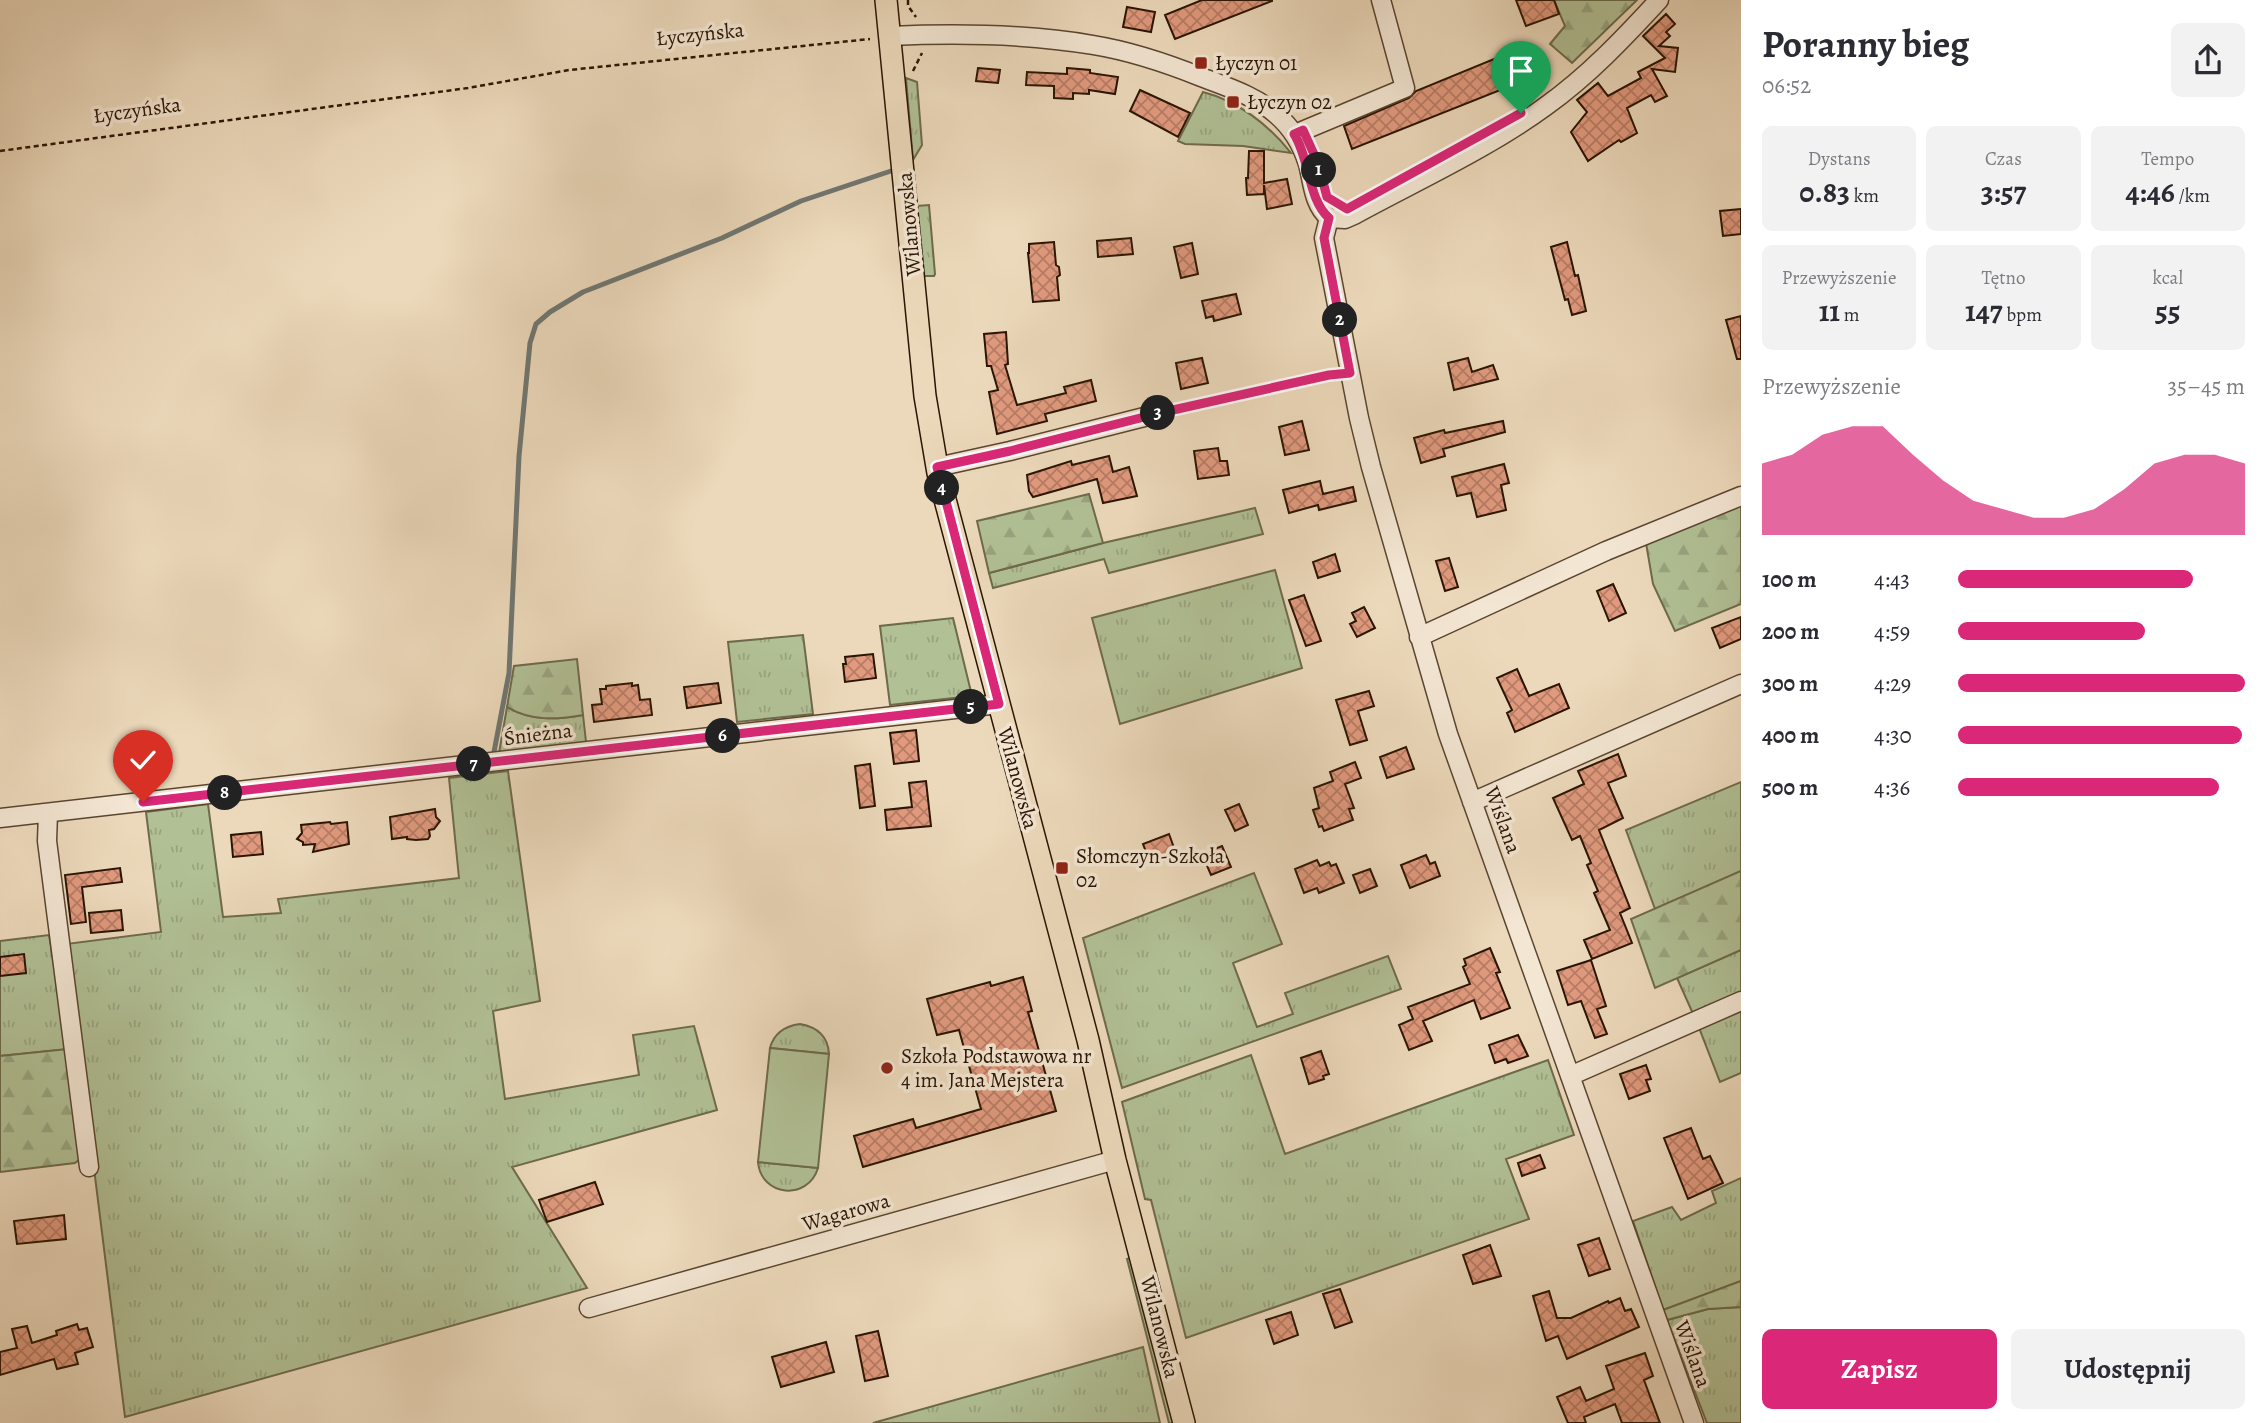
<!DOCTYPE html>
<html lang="pl">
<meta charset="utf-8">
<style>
:root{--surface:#fff;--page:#f2f2f3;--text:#2b2b33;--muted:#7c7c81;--accent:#db2777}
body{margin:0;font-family:Alegreya,serif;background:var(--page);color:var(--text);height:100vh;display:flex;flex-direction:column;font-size:26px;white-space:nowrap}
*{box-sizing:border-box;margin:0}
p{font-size:23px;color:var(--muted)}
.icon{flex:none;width:38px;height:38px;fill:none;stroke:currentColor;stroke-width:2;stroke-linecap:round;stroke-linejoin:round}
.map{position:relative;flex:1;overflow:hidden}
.drawer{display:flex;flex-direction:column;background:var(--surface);width:525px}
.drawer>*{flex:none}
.pin{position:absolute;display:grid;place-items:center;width:60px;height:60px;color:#fff;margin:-72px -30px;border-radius:50% 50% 50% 0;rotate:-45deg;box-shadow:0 0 7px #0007}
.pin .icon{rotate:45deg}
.km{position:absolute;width:35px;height:35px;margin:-18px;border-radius:50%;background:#222;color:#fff;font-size:19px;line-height:35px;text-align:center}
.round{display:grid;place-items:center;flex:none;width:74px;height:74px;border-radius:10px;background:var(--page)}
.overview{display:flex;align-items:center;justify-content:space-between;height:119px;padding:0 21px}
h1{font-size:38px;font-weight:600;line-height:52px}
.stats{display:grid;grid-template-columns:repeat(3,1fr);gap:10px;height:119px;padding:7px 21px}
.stats div{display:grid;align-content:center;border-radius:10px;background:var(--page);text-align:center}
.stats b{font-size:30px;font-weight:600}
.stats small{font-size:19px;font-weight:400}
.stats p{font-size:19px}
.chart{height:196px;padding:14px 21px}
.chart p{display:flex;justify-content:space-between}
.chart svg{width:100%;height:126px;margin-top:7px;fill:var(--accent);opacity:.7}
.primary-button{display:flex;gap:14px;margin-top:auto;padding:14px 21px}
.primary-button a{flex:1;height:80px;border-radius:10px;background:var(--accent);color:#fff;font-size:28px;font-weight:600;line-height:80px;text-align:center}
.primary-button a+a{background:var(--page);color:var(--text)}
ul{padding:0 21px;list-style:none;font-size:23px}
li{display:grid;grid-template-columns:112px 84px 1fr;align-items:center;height:52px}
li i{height:18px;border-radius:9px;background:var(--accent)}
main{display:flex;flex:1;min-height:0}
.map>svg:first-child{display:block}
.grass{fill:url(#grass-tufts);stroke:#6e6a4c;stroke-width:2}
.forest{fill:url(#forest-firs);stroke:#6e6a4c;stroke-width:2}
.pitch{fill:#b1c095;stroke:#6e6a4c;stroke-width:2}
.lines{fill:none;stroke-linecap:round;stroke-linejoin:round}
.stream{stroke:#707672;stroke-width:5}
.building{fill:url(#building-cross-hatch);stroke:#2a1402;stroke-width:2}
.minor-casing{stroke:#5a4530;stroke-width:21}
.major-casing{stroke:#2a1402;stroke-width:24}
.path{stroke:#2a1402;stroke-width:2.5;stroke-dasharray:5 3.5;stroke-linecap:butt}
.minor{stroke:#f3e6d3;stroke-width:18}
.major{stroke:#ecd9bb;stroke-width:21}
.route-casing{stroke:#fff;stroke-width:14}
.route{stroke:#db2777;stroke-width:9}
.poi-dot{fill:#8f2418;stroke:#f3e6d3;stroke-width:2.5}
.labels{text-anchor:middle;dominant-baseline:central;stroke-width:7;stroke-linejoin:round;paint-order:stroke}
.street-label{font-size:21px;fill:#2a1402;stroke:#f3e6d3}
.poi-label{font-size:21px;fill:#2a1402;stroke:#f3e6d3;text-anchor:start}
</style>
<main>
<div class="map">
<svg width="1741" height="1423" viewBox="0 0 1741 1423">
<defs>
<pattern id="grass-tufts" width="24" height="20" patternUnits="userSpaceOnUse" patternTransform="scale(1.75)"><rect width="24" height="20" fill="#b1c095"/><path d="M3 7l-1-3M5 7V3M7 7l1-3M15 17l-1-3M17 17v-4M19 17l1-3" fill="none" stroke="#98a47f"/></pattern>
<pattern id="forest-firs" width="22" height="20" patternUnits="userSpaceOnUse" patternTransform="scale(1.75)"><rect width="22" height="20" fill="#b1c095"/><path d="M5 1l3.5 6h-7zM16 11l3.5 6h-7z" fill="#98a47f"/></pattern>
<pattern id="building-cross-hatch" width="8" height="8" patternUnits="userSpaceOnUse" patternTransform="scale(1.75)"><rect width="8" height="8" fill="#e19a7e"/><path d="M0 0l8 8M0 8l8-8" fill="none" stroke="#b77c65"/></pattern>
</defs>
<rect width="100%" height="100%" fill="#ecd9bb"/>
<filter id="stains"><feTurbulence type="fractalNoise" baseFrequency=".00286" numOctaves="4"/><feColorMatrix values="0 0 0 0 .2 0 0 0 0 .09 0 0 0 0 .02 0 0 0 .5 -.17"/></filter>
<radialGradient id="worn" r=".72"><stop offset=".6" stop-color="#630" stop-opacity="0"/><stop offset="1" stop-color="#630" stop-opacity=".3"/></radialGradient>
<path class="grass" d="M906 78 917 82 922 145 913 160Z
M1203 92C1238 101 1269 125 1291 153L1243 146 1185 144 1178 141Z
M929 205 935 274 934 276H923L917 206Z
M1255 508 1263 534 1109 573 1104 559 993 588 989 573 1103 543Z
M1275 570 1302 668 1120 724 1092 618Z
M953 618 972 696 890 705 880 626Z
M803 635 813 714 737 722 728 642Z
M507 707C531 721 556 720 583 715L586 742 499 753Z
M508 771 540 1001 493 1011 505 1099 639 1075 633 1035 694 1026 717 1110 512 1167 587 1288 125 1417 66 944 161 932 146 812 208 804 223 917 281 913 278 899 459 878 449 778Z
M1741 782V871L1655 909 1626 830Z
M1254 873 1282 944 1233 963 1257 1027 1293 1014 1285 993 1388 956 1401 989 1122 1088 1083 938Z
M49 935 68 1049 0 1056V941Z
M1741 950V995L1694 1016 1677 978Z
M1741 1006V1073L1720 1082 1698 1025Z
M800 1024C817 1027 828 1036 829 1054L770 1048C774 1033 785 1026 800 1024Z
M1251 1055 1285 1154 1548 1060 1574 1135 1506 1159 1529 1219 1186 1338 1151 1200 1145 1199 1122 1102Z
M758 1162 818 1168C808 1201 761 1197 758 1162Z
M1741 1178V1281L1663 1310 1633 1221 1672 1207 1681 1220 1716 1203 1712 1191Z
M1130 1258 1134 1261 1176 1423H1169L1127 1259Z
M1741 1307V1423H1707L1667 1320 1708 1309Z
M1143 1347 1160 1423H873Z"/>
<path class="forest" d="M1554 0H1637L1572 63 1550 44 1565 26Z
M1089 494 1103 543 989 573 977 521Z
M1741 502V604L1675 631 1653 584 1646 543Z
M577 659 583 715C556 720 531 721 507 707L514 666Z
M1741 871V950L1655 988 1631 919Z
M68 1049 80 1159 75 1163 0 1172V1056Z
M1741 1281V1307L1708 1309 1667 1320 1663 1310Z"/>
<path class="pitch" d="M770 1048 829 1054 818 1168 758 1162Z"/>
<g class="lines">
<path class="stream" d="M494 752 509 673 519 456 530 343 536 324 550 312 583 292 722 238 801 201 891 171"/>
</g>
<path class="building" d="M1202 0H1272V1L1175 39 1165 15Z
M1516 0H1554L1559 14 1526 26Z
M1127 7 1155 12 1151 32 1123 27Z
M1666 14 1675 24 1666 32 1670 36 1659 46 1678 48 1675 72 1652 69 1667 96 1655 102 1651 95 1627 108 1637 133 1621 142 1619 140 1588 161 1571 132 1587 112 1577 100 1598 83 1608 96 1641 78 1638 72 1665 58 1643 36Z
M1511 52 1523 81 1352 149 1344 126 1409 98 1416 91Z
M978 68 1000 70 998 83 976 81Z
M1067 68 1090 70V73L1118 77 1115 94 1089 90V94L1073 93V99L1054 98V86L1026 85 1027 72 1067 74Z
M1140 90 1190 113 1178 137 1130 111Z
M1249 151H1264V183L1287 179 1292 204 1267 209 1264 185V194L1247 195 1246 178H1248Z
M1741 209V234L1723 236 1720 211Z
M1131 238 1133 254 1098 257 1097 241Z
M1054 242 1056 265 1059 267 1060 275 1057 277 1059 300 1033 302 1028 253H1029V244Z
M1567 242 1575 276 1578 275 1586 311 1572 315 1568 299 1565 300 1551 247Z
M1192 243 1198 274 1181 278 1174 247Z
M1236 294 1241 314 1214 321 1213 316 1206 318 1202 301Z
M1741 316V359H1737L1726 320Z
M1006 332 1008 364 1005 365 1017 405 1066 393 1064 387 1091 380 1096 401 1045 414 1047 421 997 434 989 392 998 390 991 366H987L984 334Z
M1202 358 1208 383 1181 389 1176 363Z
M1468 358 1472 372 1493 365 1498 379 1454 390 1448 363Z
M1302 421 1309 450 1285 455 1279 427Z
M1503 421 1505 432 1443 449 1445 456 1421 463 1414 438 1444 430 1445 433Z
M1218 448 1220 461H1227L1229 475 1198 479 1194 451Z
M1109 456 1113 472 1129 467 1137 496 1103 503 1097 479 1033 497 1029 491 1027 475 1071 461 1072 465Z
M1504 464 1509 483 1501 485 1506 510 1477 517 1471 493 1457 496 1452 477Z
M1320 481 1323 494 1353 487 1356 501 1319 510 1318 505 1289 513 1283 490Z
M1335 554 1340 571 1318 578 1313 562Z
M1449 558 1458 587 1445 591 1436 561Z
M1613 584 1626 613 1609 621 1597 591Z
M1304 595 1321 641 1306 646 1289 600Z
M1364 607 1375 628 1357 637 1350 624 1356 621 1352 613Z
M1741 617V639L1720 648 1712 628Z
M873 654 876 678 845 682 843 664H846L845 657Z
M1517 669 1529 696 1559 684 1569 708 1515 732 1507 713 1512 710 1497 678Z
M632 683V686L638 685 640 700 650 699 652 715 594 722 592 705 602 704 600 689H606V686Z
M718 683 721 703 687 708 684 687Z
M1369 691 1374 706 1358 711 1367 740 1350 745 1336 700Z
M916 730 919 761 894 764 890 733Z
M1406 747 1414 769 1387 778 1380 757Z
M1618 754 1626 776 1608 783 1623 818 1599 830 1630 908 1620 913 1632 943 1592 959 1584 940 1610 930 1594 893 1598 891 1587 865 1591 863 1580 836 1572 840 1553 798 1584 784 1578 771Z
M1355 762 1361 778 1345 784 1354 808 1349 809 1353 820 1324 831 1322 826 1319 827 1313 810 1319 808 1314 788 1333 781 1330 772Z
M870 764 875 806 860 808 855 766Z
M926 781 931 826 887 830 885 810 912 807 909 783Z
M1239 804 1248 825 1235 831 1225 810Z
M435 809 436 817 440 821 434 829 429 830 430 836 428 839 416 840 407 839V837L392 839 390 817Z
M330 822 331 824 347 822 349 844 313 852 315 844 303 845V842L297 839 302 833 301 825Z
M261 832 263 854 233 857 231 835Z
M1169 834 1177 856 1151 865 1143 844Z
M1222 846 1231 867 1211 875 1202 854Z
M1426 855 1430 864 1435 862 1440 876 1410 888 1401 865Z
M1317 860 1320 866 1329 862 1331 866 1336 864 1344 883 1319 893 1317 888 1304 893 1295 869Z
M120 868 122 882 82 887 86 922 71 924 65 875Z
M1370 869 1377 886 1360 893 1353 875Z
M121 910 123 930 91 933 89 913Z
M1490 948 1500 972 1496 973 1510 1008 1481 1019 1474 1000 1423 1021 1432 1041 1409 1050 1399 1025 1413 1019 1408 1007 1470 984 1463 967 1466 965 1464 959Z
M24 954 26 973 0 976V957Z
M1591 960 1606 1006 1597 1009 1607 1034 1595 1038 1581 1001 1568 1005 1557 971Z
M1023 977 1032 1011 1028 1012 1056 1111 863 1167 854 1136 913 1119 916 1128 981 1109 959 1030 937 1035 927 999 990 982 991 986Z
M1518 1035 1528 1056 1508 1063 1506 1059 1495 1063 1489 1045Z
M1321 1051 1329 1074 1323 1076 1324 1079 1309 1084 1301 1058Z
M1646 1065 1651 1079 1646 1080 1650 1091 1629 1099 1620 1074Z
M1691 1128 1703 1159 1710 1156 1723 1183 1688 1199 1664 1138Z
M1540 1155 1545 1168 1522 1176 1518 1163Z
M595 1182 603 1204 547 1222 539 1200Z
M64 1215 66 1239 17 1244 14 1221Z
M1599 1238 1610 1269 1589 1276 1578 1245Z
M1490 1245 1501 1276 1473 1284 1463 1255Z
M1340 1289 1352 1322 1335 1328 1323 1294Z
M1549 1291 1557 1318H1571L1608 1301 1609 1303 1620 1298 1625 1311 1631 1309 1639 1327 1567 1359 1558 1336 1546 1341 1533 1296Z
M1291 1312 1298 1335 1274 1344 1266 1320Z
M77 1324 79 1330 87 1328 93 1347 75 1353 78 1364 57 1369 54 1359 0 1375V1352L17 1348 12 1329 27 1326 32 1343 57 1335 56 1331Z
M878 1331 888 1376 865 1381 856 1336Z
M826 1342 834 1372 781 1387 772 1357Z
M1645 1353 1653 1376 1644 1380 1660 1423H1622L1615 1404 1584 1417 1586 1423H1568L1557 1397 1580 1387 1586 1401 1614 1389 1606 1366Z"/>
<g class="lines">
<g class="minor-casing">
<path id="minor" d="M890 36C956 33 1029 34 1093 45 1130 51 1166 63 1201 77 1227 87 1256 96 1277 115 1292 128 1302 145 1308 164 1313 183 1313 204 1329 218
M1295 134 1405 88 1381 0
M1329 218 1324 238 1359 418 1371 467 1448 734 1694 1423
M1329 218 1345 219 1354 215C1418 180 1487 149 1546 106 1588 76 1624 38 1659 0
M937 467 1010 451 1164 412
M1419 637 1606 551 1741 496
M1472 802 1741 684
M48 813 47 841 89 1167
M0 818 999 704
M1570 1076 1741 1001
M589 1308 1115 1160"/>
</g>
<g class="major-casing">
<path id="major" d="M886 0 925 396 938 473 1088 1040 1115 1160 1184 1423"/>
</g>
<path class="path" d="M908 0V6L916 17
M913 71 922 53
M0 151 468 88 569 70 870 39
M1179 409 1333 376"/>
<use href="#minor" class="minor"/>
<use href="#major" class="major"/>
</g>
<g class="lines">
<g class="route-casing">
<path id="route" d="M143 802 999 704 937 467 1010 451 1164 412 1329 375 1350 373 1324 238 1329 218C1308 200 1310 159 1294 134L1303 130 1318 163 1327 197 1347 209 1521 113"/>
</g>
<use href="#route" class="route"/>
</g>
<g class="poi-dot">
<rect x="1194" y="56" width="14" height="14" rx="3.5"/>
<rect x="1226" y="95" width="14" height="14" rx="3.5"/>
<rect x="1055" y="861" width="14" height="14" rx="3.5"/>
<circle cx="887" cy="1068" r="7"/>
</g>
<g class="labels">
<g class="street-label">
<text transform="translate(700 34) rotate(-6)">Łyczyńska</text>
<text transform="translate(137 110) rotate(-8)">Łyczyńska</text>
<text transform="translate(909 224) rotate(-95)">Wilanowska</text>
<text transform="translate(538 734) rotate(-7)">Śnieżna</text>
<text transform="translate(1018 778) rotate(75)">Wilanowska</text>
<text transform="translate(1503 820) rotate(70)">Wiślana</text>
<text transform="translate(846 1212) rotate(-16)">Wagarowa</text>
<text transform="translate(1160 1327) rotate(76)">Wilanowska</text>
<text transform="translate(1693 1354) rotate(70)">Wiślana</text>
</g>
<g class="poi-label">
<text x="1215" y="63">Łyczyn 01</text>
<text x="1247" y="102">Łyczyn 02</text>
<text x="1076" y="856">Słomczyn-Szkoła<tspan x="1076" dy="24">02</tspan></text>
<text x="901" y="1056">Szkoła Podstawowa nr<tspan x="901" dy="24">4 im. Jana Mejstera</tspan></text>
</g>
</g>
<rect width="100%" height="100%" filter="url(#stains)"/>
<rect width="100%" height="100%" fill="url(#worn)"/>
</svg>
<div class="pin" style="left:1521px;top:113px;background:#1e9e55"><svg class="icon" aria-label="arrive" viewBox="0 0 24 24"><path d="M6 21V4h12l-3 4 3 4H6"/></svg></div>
<div class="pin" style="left:143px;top:802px;background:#d93025"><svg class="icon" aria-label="check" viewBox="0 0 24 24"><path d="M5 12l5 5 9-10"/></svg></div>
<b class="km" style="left:1319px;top:170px">1</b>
<b class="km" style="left:1340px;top:320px">2</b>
<b class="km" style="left:1158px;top:413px">3</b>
<b class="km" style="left:942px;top:488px">4</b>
<b class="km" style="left:971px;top:707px">5</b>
<b class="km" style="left:723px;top:736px">6</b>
<b class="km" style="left:474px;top:764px">7</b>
<b class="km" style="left:225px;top:793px">8</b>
</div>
<section class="drawer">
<div class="overview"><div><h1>Poranny bieg</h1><p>06:52</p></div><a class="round"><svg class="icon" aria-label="share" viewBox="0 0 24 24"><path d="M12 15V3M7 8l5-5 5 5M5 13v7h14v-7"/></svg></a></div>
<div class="stats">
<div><p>Dystans</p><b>0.83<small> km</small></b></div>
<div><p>Czas</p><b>3:57</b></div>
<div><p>Tempo</p><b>4:46<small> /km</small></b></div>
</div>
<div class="stats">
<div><p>Przewyższenie</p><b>11<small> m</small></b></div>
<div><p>Tętno</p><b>147<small> bpm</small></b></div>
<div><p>kcal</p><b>55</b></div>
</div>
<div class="chart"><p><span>Przewyższenie</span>35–45 m</p>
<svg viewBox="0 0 160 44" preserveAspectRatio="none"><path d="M0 44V19L10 16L20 9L30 6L40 6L50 16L60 25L70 32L80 35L90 38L100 38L110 35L120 28L130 19L140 16L150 16L160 19V44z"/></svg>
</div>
<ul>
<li><b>100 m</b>4:43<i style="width:82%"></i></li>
<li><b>200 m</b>4:59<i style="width:65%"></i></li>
<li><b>300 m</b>4:29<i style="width:100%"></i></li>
<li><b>400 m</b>4:30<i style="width:99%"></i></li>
<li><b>500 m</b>4:36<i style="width:91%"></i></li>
</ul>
<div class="primary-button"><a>Zapisz</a><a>Udostępnij</a></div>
</section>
</main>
